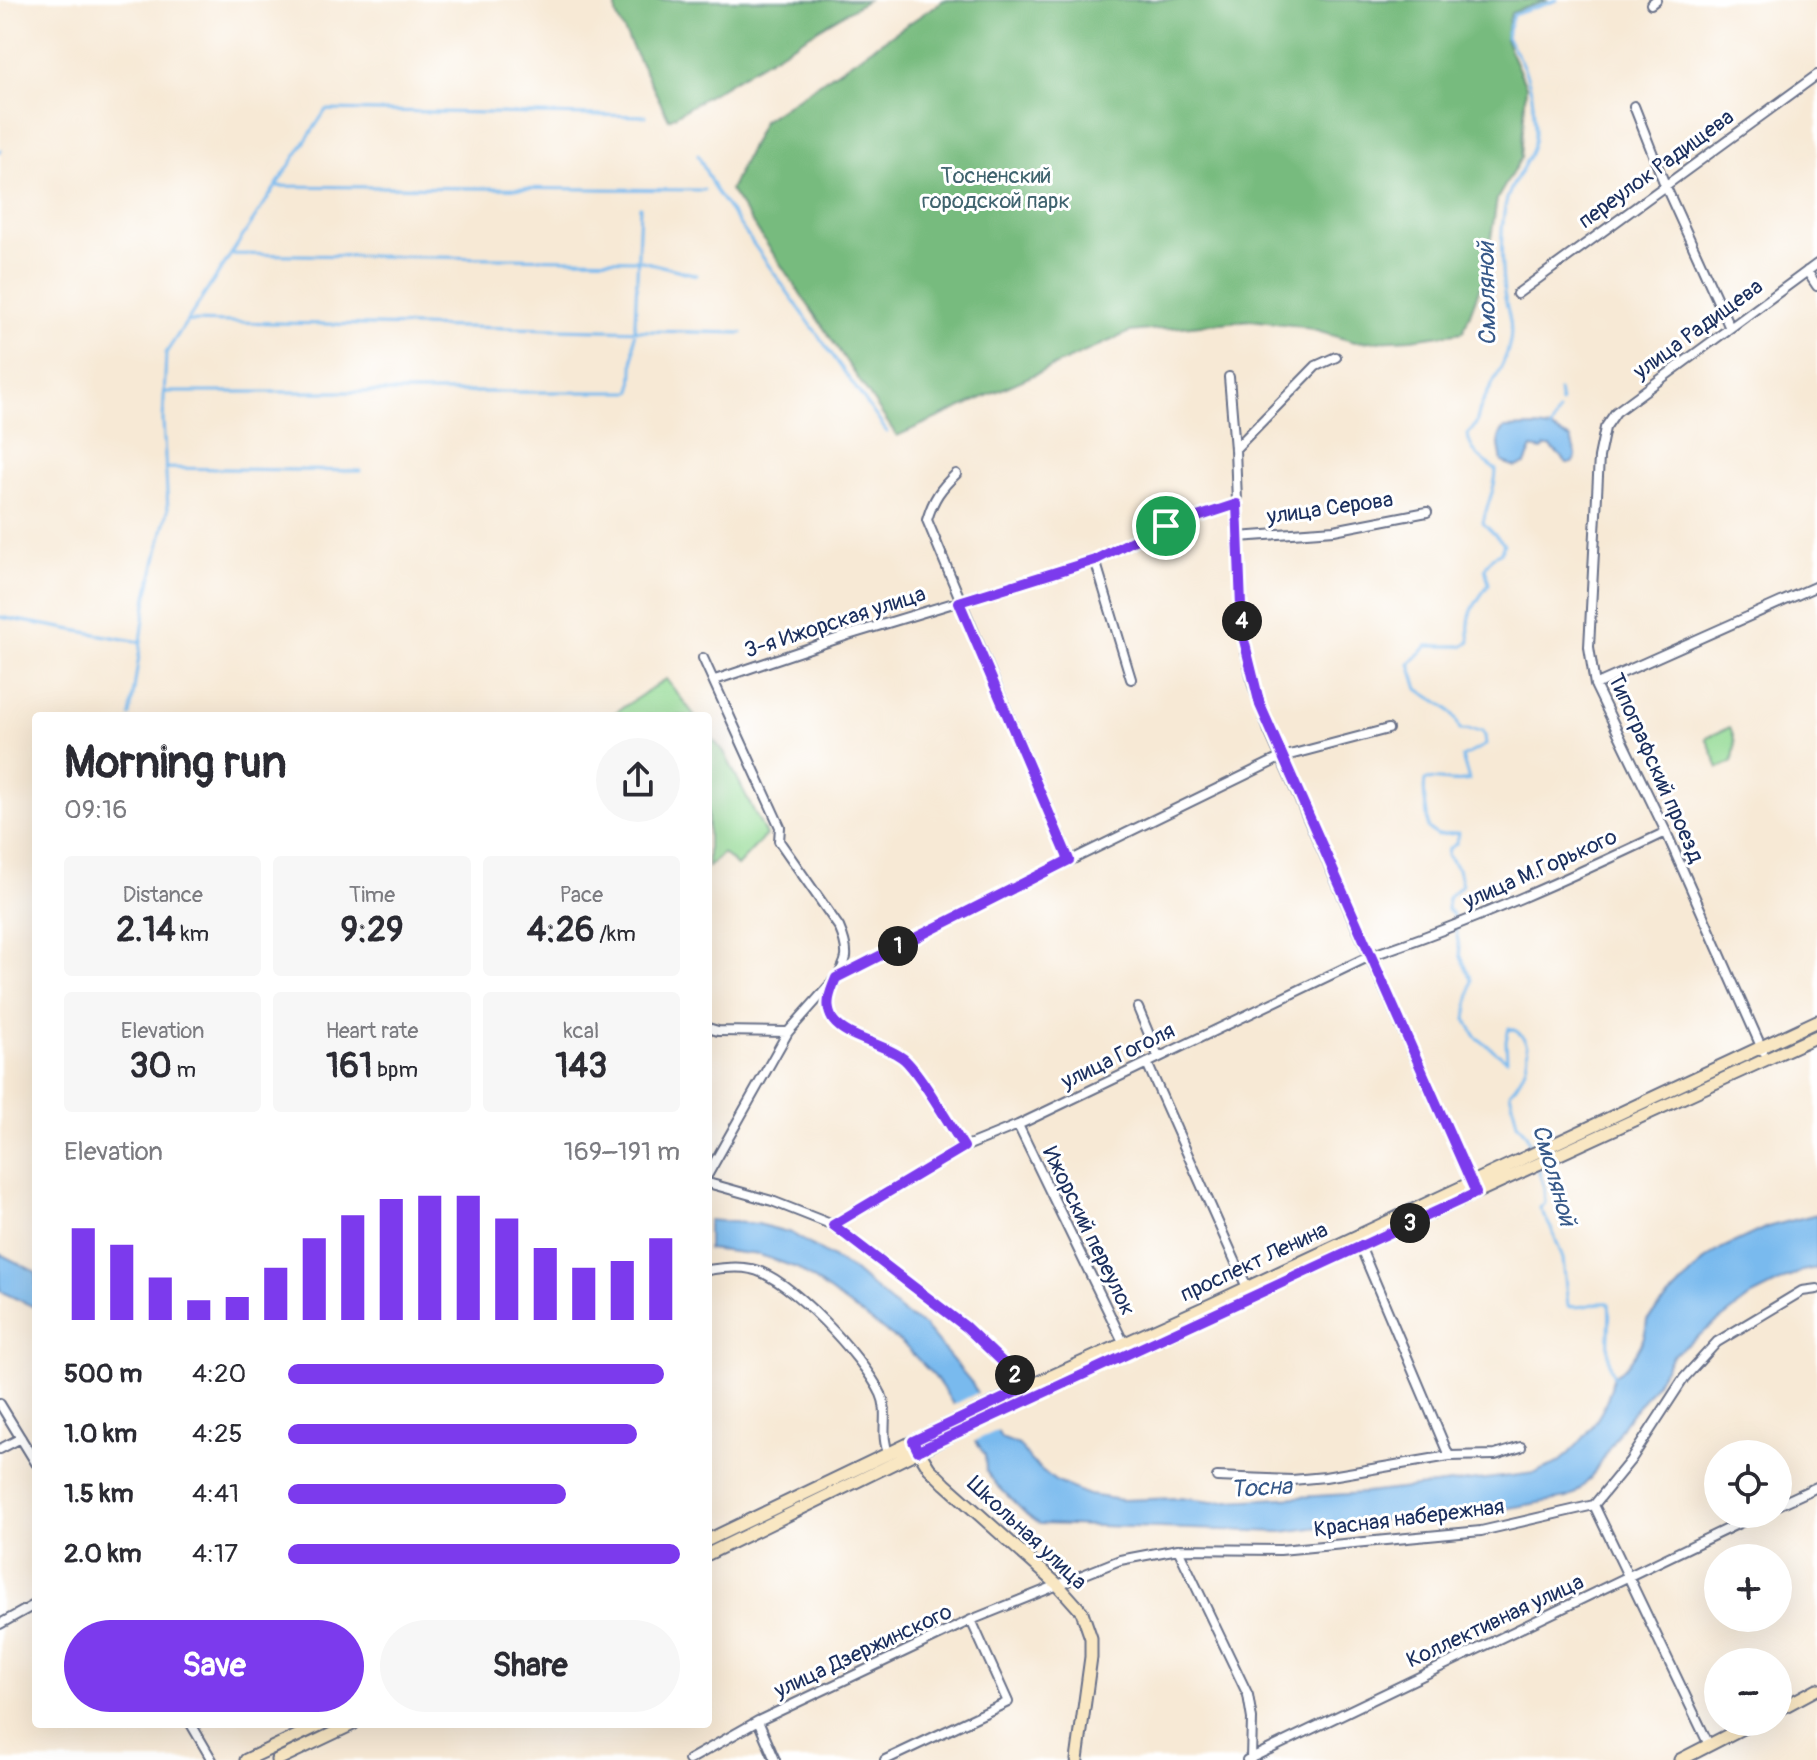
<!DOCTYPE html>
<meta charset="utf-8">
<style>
:root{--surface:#fff;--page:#f7f7f7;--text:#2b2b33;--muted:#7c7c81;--accent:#7c3aed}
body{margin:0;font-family:Pangolin,sans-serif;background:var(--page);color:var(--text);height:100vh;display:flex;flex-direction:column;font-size:30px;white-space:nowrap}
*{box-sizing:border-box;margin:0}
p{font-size:26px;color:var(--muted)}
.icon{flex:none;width:44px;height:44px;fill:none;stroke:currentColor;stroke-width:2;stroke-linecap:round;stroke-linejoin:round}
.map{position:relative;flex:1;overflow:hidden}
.drawer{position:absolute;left:32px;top:712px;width:680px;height:1016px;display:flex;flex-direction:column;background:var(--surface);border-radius:8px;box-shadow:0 8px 32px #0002}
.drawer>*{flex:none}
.buttons{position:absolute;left:1704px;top:1440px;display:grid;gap:16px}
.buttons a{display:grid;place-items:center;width:88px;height:88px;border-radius:50%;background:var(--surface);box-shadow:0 8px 32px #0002;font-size:40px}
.pin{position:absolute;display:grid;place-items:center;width:68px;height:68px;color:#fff;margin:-34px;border:4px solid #fff;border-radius:50%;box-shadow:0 2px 8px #0007}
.km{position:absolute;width:40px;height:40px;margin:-20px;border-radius:50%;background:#222;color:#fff;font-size:22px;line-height:40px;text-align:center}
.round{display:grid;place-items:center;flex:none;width:84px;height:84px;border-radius:42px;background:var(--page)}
.summary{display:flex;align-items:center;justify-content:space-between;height:136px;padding:0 32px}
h1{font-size:44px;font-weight:800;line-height:60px}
.stats{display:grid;grid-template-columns:repeat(3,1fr);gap:12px;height:136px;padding:8px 32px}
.stats div{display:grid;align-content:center;border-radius:8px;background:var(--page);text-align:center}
.stats b{font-size:34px;font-weight:800}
.stats small{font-size:22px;font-weight:400}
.stats p{font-size:22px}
.chart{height:224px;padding:16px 32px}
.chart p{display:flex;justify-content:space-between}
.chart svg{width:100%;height:144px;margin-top:8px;stroke:var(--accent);stroke-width:6}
.button{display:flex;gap:16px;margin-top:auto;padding:16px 32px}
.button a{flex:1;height:92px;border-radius:48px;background:var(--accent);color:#fff;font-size:32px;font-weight:800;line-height:92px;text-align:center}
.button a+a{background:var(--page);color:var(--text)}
ul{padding:0 32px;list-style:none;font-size:26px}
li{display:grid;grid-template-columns:128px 96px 1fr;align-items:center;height:60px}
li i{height:20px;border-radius:10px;background:var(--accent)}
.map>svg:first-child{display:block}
.green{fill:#94db95;stroke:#58857a;stroke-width:2}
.forest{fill:#77bb7e;stroke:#49756e;stroke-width:2}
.water{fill:#79baee;stroke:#4a74a6;stroke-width:2}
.pier{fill:#f7e9d5}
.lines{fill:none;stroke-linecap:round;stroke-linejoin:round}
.stream{stroke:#79baee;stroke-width:3}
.street-casing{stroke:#687088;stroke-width:12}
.secondary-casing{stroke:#687088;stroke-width:15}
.street{stroke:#fff;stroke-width:8}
.secondary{stroke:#f9e7c3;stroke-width:11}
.route-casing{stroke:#fff;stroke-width:16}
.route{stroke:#7c3aed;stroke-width:10}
.labels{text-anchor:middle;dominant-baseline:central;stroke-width:6;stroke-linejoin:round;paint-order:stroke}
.street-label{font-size:22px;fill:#1b2f5e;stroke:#fff}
.park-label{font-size:22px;fill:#3f636e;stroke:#fff}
.water-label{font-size:24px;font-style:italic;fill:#375989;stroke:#fff}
</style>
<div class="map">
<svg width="1817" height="1760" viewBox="0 0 1817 1760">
<rect width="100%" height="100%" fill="#fff"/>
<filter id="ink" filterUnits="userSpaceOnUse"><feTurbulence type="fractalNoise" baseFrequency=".0125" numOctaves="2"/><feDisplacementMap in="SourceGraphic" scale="16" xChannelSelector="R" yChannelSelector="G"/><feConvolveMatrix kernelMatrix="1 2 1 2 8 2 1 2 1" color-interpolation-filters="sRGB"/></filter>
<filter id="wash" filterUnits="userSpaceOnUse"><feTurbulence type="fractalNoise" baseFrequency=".006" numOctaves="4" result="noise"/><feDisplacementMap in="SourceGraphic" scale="32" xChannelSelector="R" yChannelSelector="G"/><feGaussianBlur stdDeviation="1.8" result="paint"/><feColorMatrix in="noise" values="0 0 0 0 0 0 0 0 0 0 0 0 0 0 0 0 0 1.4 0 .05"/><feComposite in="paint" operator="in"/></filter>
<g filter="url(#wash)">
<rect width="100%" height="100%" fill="#f7e9d5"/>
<path class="green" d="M666 679 695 716H610Z
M1730 727C1736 740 1736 748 1732 762L1719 768 1706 738Z
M708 733 725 754 766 835 737 866 723 853 708 867Z"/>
<path class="forest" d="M616 0H867L669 119 616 15Z
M944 0H1548L1511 13 1505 39 1526 86 1521 158 1497 199 1486 271 1463 332 1411 339 1355 342 1299 326 1251 320 1130 332 897 436 730 190 763 121Z"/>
<path class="water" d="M1536 427 1551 429 1571 439 1576 456 1573 463H1567L1551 447H1545L1542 450 1532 448 1525 464 1516 467 1502 462C1500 449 1495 437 1505 428Z
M1817 1214V1268L1802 1271 1752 1296 1672 1356 1655 1385 1625 1422 1590 1479 1574 1495 1567 1498 1445 1519 1371 1520 1282 1532 1040 1524 1027 1515 996 1484 986 1471 985 1455 944 1390 934 1376 904 1345 797 1268 760 1255 708 1249V1220L758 1224 791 1233 854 1271 904 1314 924 1326 972 1383 1001 1438 1019 1445 1031 1461 1055 1481 1088 1495 1122 1500 1179 1498 1213 1502 1366 1493 1536 1473C1544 1467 1551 1468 1559 1462 1584 1442 1610 1408 1613 1376 1632 1365 1646 1342 1647 1320L1706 1259 1722 1248 1767 1227Z
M0 1254 36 1272V1308L0 1291Z"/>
<path class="pier" d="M981 1391 1001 1429 972 1442 949 1407Z"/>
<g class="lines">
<path class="stream" d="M1557 0 1513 15 1506 37C1524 63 1533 84 1534 116 1535 125 1536 138 1533 146 1526 168 1509 184 1505 207 1500 234 1501 266 1504 293 1507 310 1513 323 1510 341 1506 364 1493 381 1483 402 1477 413 1479 425 1468 434 1469 451 1483 461 1496 470 1496 489 1487 502 1483 523L1504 544 1500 553 1492 557 1485 568 1489 584C1474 604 1465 616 1470 641L1463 646H1427L1410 664 1418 689C1438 704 1452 704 1460 730L1482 731 1485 736 1486 745 1462 757 1469 780C1453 785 1440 777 1425 780 1422 797 1428 811 1428 829L1437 835 1458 833 1456 844 1448 849 1447 855 1458 869 1462 885 1448 898 1447 909 1453 915 1461 957 1472 980 1466 1019 1476 1037 1507 1060 1506 1041 1509 1028C1540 1038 1527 1075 1510 1092L1517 1123 1526 1134 1544 1187 1545 1203 1540 1208 1553 1232 1563 1259 1568 1306C1581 1310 1595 1301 1609 1303 1612 1327 1603 1357 1615 1378
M0 152 1 150
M698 155 715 190 887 432
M276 186 704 190
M231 254 638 260 697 275
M187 321 742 333
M1559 391 1561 403
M165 392H632L640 207
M1551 429 1559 411
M165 468 360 471
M0 617 141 642 147 596 168 510 163 421 166 353 326 110 646 116
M130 716 141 642"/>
</g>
</g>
<g filter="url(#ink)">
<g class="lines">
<g class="street-casing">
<path id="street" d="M1651 4 1656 0
M1634 106 1665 185 1730 328
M1807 271 1817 286
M1517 294 1817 75
M1229 377 1235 449 1242 632 1253 685 1269 731 1472 1185
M1235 449 1316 366 1336 357
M956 474C941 488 933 499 927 520L1069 860
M1238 537 1334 530 1427 512
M1095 560 1131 679
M703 658 780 827 779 841 839 927C843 936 847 947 846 957 842 978 820 993 831 1016 841 1038 884 1042 904 1060 922 1075 949 1125 964 1147
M715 680 845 636 1095 560 1146 534 1237 504
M1595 685 1817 586
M1138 1008 1158 1056
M708 1028 718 1031 788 1032
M1763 1051 1666 832 1595 685 1589 647 1599 457 1605 428 1616 412 1817 264
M1147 1063 1249 1292
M1018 1125 1126 1348
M708 1174 788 1032 836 978 975 907 1282 757 1388 729
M708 1183 772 1201 833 1225 966 1327 1013 1372 1025 1388
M833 1225 964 1147 1018 1125 1370 956C1472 922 1569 878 1666 832
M1360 1246 1449 1456
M708 1270C721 1268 738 1266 751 1269 789 1276 865 1360 881 1394 890 1413 879 1435 889 1454
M0 1404 36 1463
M0 1449 21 1438
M1217 1477 1292 1480 1325 1477 1449 1456 1495 1455 1521 1447
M1594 1505 1709 1745
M1778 1505 1817 1487
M1178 1549 1248 1695 1252 1719 1251 1759
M0 1624 36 1604
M758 1721 775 1760
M191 1724 212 1760
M689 1760 758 1721 971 1620 1120 1560 1178 1549 1280 1550 1481 1531 1594 1505 1630 1461 1684 1378 1717 1342 1802 1291 1817 1289
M885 1760 1008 1702 971 1620
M1247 1760 1758 1514"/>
</g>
<g class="secondary-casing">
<path id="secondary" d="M915 1445 929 1468 945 1484 1058 1585 1082 1612 1091 1638V1657L1077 1760
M708 1540 1025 1388 1212 1304 1817 1021
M708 1554 1015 1404 1817 1036
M1778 1710 1817 1689
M246 1760 322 1724
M277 1760 353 1724
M1680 1760 1754 1722"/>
</g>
<use href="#street" class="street"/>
<use href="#secondary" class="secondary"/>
</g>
</g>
<g class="lines" filter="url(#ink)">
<g class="route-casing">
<path id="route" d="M1237 504 1242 632 1260 705 1476 1193 918 1451 913 1441 1025 1388 1013 1372 966 1327 833 1225 964 1147C950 1126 921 1074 904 1059 884 1043 847 1039 833 1020 824 1006 830 992 836 978L1069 860 959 602 1095 560 1146 534Z"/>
</g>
<use href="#route" class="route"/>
</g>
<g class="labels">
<g class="street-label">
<text transform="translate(1656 169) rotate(-36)">переулок Радищева</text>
<text transform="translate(1698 329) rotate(-36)">улица Радищева</text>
<text transform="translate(1330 508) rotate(-8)">улица Серова</text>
<text transform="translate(835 622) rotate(-18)">3-я Ижорская улица</text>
<text transform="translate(1656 768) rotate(66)">Типографский проезд</text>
<text transform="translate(1540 869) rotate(-24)">улица М.Горького</text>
<text transform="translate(1118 1056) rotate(-26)">улица Гоголя</text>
<text transform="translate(1089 1231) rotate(64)">Ижорский переулок</text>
<text transform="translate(1254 1262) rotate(-25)">проспект Ленина</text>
<text transform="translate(1409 1518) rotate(-7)">Красная набережная</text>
<text transform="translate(1027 1533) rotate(43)">Школьная улица</text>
<text transform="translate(1495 1621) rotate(-25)">Коллективная улица</text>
<text transform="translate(863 1651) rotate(-25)">улица Дзержинского</text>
</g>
<g class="park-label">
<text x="996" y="176">Тосненский<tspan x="996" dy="25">городской парк</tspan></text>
</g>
<g class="water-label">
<text transform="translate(1487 294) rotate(-91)">Смоляной</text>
<text transform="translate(1554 1175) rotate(74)">Смоляной</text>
<text transform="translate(1261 1488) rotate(-3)">Тосна</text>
</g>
</g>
</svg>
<div class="buttons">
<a><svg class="icon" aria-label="locate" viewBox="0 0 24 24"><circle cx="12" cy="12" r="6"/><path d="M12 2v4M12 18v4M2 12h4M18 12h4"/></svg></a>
<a>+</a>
<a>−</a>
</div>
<div class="pin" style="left:1166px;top:526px;background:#1e9e55"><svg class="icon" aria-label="arrive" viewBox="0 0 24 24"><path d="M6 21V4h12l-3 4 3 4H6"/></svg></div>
<b class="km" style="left:898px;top:946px">1</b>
<b class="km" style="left:1015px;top:1375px">2</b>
<b class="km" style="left:1410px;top:1223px">3</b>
<b class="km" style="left:1242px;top:621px">4</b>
<section class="drawer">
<div class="summary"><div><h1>Morning run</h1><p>09:16</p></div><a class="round"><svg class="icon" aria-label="share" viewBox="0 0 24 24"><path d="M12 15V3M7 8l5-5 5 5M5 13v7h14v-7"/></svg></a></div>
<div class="stats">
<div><p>Distance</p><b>2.14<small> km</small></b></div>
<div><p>Time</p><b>9:29</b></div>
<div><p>Pace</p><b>4:26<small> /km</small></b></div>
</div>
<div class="stats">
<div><p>Elevation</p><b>30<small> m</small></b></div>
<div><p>Heart rate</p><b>161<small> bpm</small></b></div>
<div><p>kcal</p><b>143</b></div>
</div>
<div class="chart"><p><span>Elevation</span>169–191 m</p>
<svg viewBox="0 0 160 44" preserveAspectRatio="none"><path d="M5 44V16M15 44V21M25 44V31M35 44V38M45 44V37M55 44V28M65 44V19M75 44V12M85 44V7M95 44V6M105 44V6M115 44V13M125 44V22M135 44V28M145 44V26M155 44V19"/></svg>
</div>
<ul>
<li><b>500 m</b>4:20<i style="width:96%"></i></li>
<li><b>1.0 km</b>4:25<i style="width:89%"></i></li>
<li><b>1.5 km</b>4:41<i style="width:71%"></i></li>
<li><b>2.0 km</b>4:17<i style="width:100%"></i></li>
</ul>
<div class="button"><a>Save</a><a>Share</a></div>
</section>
</div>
